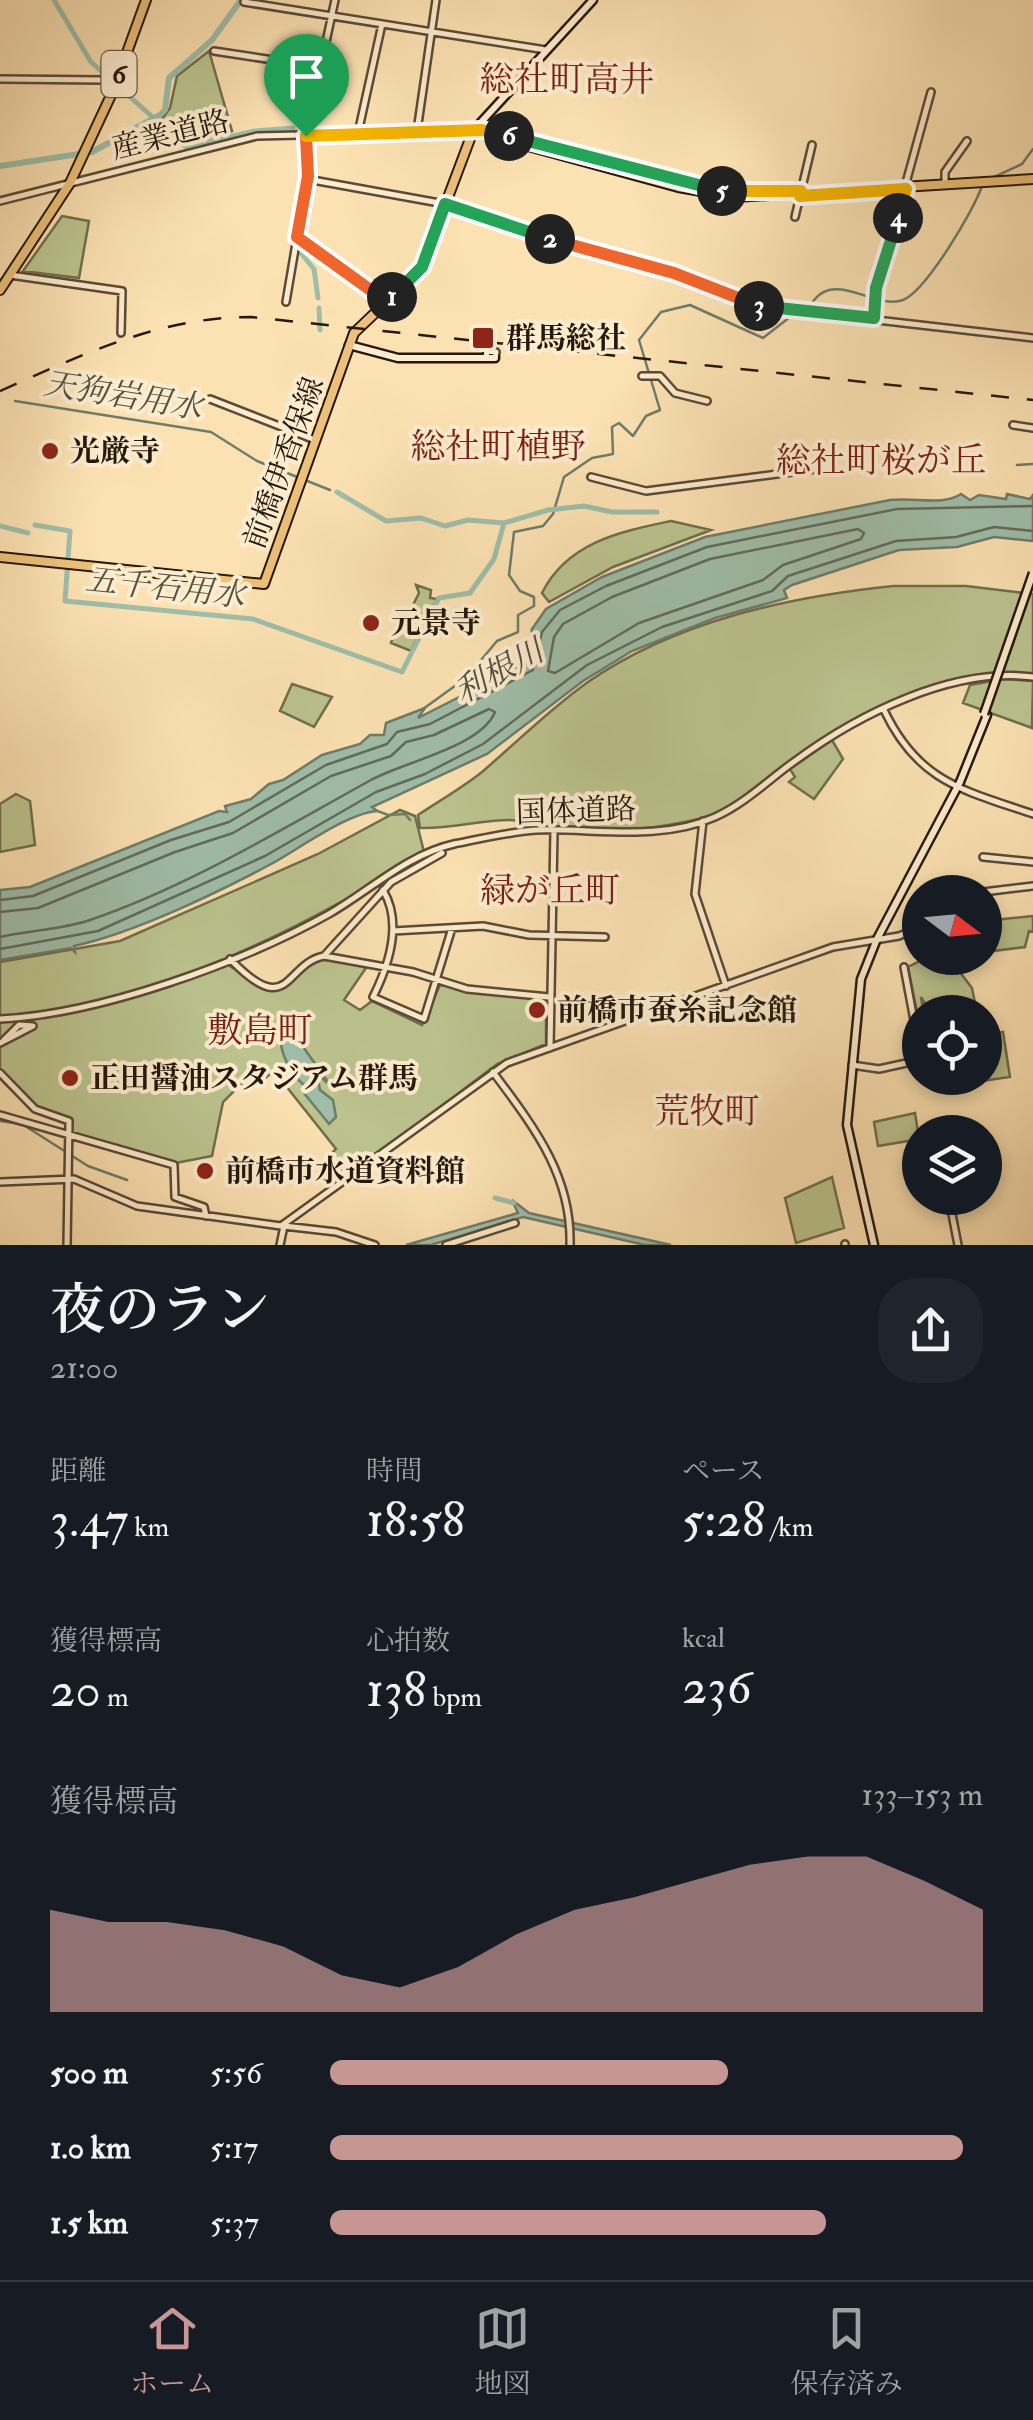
<!DOCTYPE html>
<html lang="ja">
<meta charset="utf-8">
<style>
:root{--surface:#171b24;--page:#20242c;--text:#f1f3f6;--muted:#9ea1a6;--line:#363941;--accent:#c59692}
body{margin:0;font-family:"IM FELL Double Pica","Noto Serif JP",serif;background:var(--page);color:var(--text);height:100vh;display:flex;flex-direction:column;font-size:38px;white-space:nowrap}
*{box-sizing:border-box;margin:0}
p{font-size:32px;color:var(--muted)}
.icon{flex:none;width:55px;height:55px;fill:none;stroke:currentColor;stroke-width:2;stroke-linecap:round;stroke-linejoin:round}
.map{position:relative;height:1245px;overflow:hidden}
.details{display:flex;flex-direction:column;background:var(--surface);flex:1}
.details>*{flex:none}
.needle{width:65px;rotate:106deg}
.fabs{position:absolute;left:902px;top:875px;display:grid;gap:20px}
.fabs a{display:grid;place-items:center;width:100px;height:100px;border-radius:50%;background:var(--surface);box-shadow:0 5px 15px #0003;font-size:50px}
.pin{position:absolute;display:grid;place-items:center;width:85px;height:85px;color:#fff;margin:-102px -42px;border-radius:50% 50% 50% 0;rotate:-45deg;box-shadow:0 0 10px #0007}
.pin .icon{rotate:45deg}
.km{position:absolute;width:50px;height:50px;margin:-25px;border-radius:50%;background:#222;color:#fff;font-size:28px;line-height:50px;text-align:center}
.round{display:grid;place-items:center;flex:none;width:105px;height:105px;border-radius:40px;background:var(--page)}
.overview{display:flex;align-items:center;justify-content:space-between;height:170px;padding:0 50px}
h1{font-size:55px;font-weight:600;line-height:75px}
.figures{display:grid;grid-template-columns:repeat(3,1fr);gap:15px;height:170px;padding:10px 50px}
.figures div{display:grid;align-content:center}
.figures b{font-size:50px;font-weight:600}
.figures small{font-size:28px;font-weight:400}
.figures p{font-size:28px}
.chart{height:280px;padding:20px 50px}
.chart p{display:flex;justify-content:space-between}
.chart svg{width:100%;height:180px;margin-top:10px;fill:var(--accent);opacity:.7}
ul{padding:0 50px;list-style:none;font-size:32px}
li{display:grid;grid-template-columns:160px 120px 1fr;align-items:center;height:75px}
li i{height:25px;border-radius:12px;background:var(--accent)}
.tab-bar{display:flex;justify-content:space-around;align-items:center;height:140px;border-top:2px solid var(--line);background:var(--surface);font-size:28px;color:var(--muted)}
.tab-bar a{display:grid;justify-items:center;gap:5px}
.tab-bar .current{color:var(--accent)}
.map>svg:first-child{display:block}
.green{fill:#bcc48f;stroke:#706e4e;stroke-width:2.5}
.water{fill:#9fbeaa;stroke:#6e7c6b;stroke-width:2.5}
.lines{fill:none;stroke-linecap:round;stroke-linejoin:round}
.shore{stroke:#626b5b;stroke-width:2.5}
.stream{stroke:#6e7c6b;stroke-width:2.5}
.canal{stroke:#9fbeaa;stroke-width:5}
.river{stroke:#9fbeaa;stroke-width:6}
.tertiary-casing{stroke:#5b4a36;stroke-width:10}
.secondary-casing{stroke:#25180c;stroke-width:11}
.primary-casing{stroke:#25180c;stroke-width:12}
.tertiary{stroke:#fdecce;stroke-width:5}
.secondary{stroke:#fdecce;stroke-width:6}
.primary{stroke:#eec17a;stroke-width:8}
.rail{stroke:#25180c;stroke-width:2.5;stroke-dasharray:18 18;stroke-linecap:butt}
.secondary-bridge-casing{stroke:#25180c;stroke-width:11;stroke-linecap:butt}
.secondary-bridge{stroke:#fdecce;stroke-width:6}
.split-1-casing{stroke:#fff;stroke-width:20}
.split-2-casing{stroke:#fff;stroke-width:20}
.split-3-casing{stroke:#fff;stroke-width:20}
.split-4-casing{stroke:#fff;stroke-width:20}
.split-5-casing{stroke:#fff;stroke-width:20}
.split-6-casing{stroke:#fff;stroke-width:20}
.split-7-casing{stroke:#fff;stroke-width:20}
.split-1{stroke:#f0652b;stroke-width:12}
.split-2{stroke:#22a559;stroke-width:12}
.split-3{stroke:#f0652b;stroke-width:12}
.split-4{stroke:#22a559;stroke-width:12}
.split-5{stroke:#f5b400;stroke-width:12}
.split-6{stroke:#22a559;stroke-width:12}
.split-7{stroke:#f5b400;stroke-width:12}
.poi-dot{fill:#8f2418;stroke:#fdecce;stroke-width:4}
.labels{text-anchor:middle;dominant-baseline:central;stroke-width:8;stroke-linejoin:round;paint-order:stroke}
.shield{fill:#fdecce;stroke:#665846;stroke-width:2.5}
.shield-label{font-size:28px;font-weight:bold;fill:#25180c}
.street-label{font-size:30px;fill:#25180c;stroke:#fdecce}
.poi-label{font-size:30px;font-weight:bold;fill:#25180c;stroke:#fdecce;text-anchor:start}
.water-label{font-size:32px;font-style:italic;fill:#505243;stroke:#fdecce}
.quarter-label{font-size:35px;fill:#7a1f14;stroke:#fdecce}
</style>
<div class="map">
<svg width="1033" height="1245" viewBox="0 0 1033 1245">
<rect width="100%" height="100%" fill="#fce2b3"/>
<filter id="stains"><feTurbulence type="fractalNoise" baseFrequency=".002" numOctaves="4"/><feColorMatrix values="0 0 0 0 .2 0 0 0 0 .09 0 0 0 0 .02 0 0 0 .5 -.17"/></filter>
<radialGradient id="worn" r=".72"><stop offset=".6" stop-color="#630" stop-opacity="0"/><stop offset="1" stop-color="#630" stop-opacity=".3"/></radialGradient>
<path class="green" d="M209 51 232 131 186 143 161 120 170 108 177 76Z
M62 216 89 221 79 278 23 271Z
M671 521 711 530 613 567 549 602 542 593C568 541 624 531 671 521Z
M416 585 431 590 430 598 437 599 411 651 391 643 400 615 407 617 419 593Z
M893 586H966L1033 594V674C949 664 862 717 796 762 768 782 738 807 705 817 664 829 580 837 539 828 528 826 521 820 510 820 479 820 452 829 420 828L418 815C439 801 462 788 482 772 517 742 550 709 588 682 676 621 788 597 893 586Z
M1004 679 1033 681 1032 728 963 703 970 685Z
M292 684 332 697 314 727 280 711Z
M832 740 843 759 814 799 789 782 795 777 790 769Z
M16 794 30 801 35 845 0 852V804Z
M400 810 415 816 424 852C306 928 142 1010 0 1017V962L120 941 318 854Z
M1033 916V932L1029 931 1025 947 985 952V921Z
M926 958H963L953 963 972 988 975 1003 930 1012 921 997 923 1009 918 1017 908 967Z
M317 959 368 965 344 1000 360 1010 372 1001 422 1025 440 985 546 1000V1044L497 1064 349 1176 343 1169 338 1172 327 1158 336 1149 274 1071 253 1088 244 1081 223 1102 212 1156 176 1163 72 1134 70 1119 33 1106 0 1071V1021L84 1010 225 963 260 985 279 989Z
M1003 1032 1010 1077 981 1081 985 1078V1035Z
M915 1113 918 1132 914 1140 878 1146 874 1122Z
M832 1177 844 1228 796 1243 785 1198Z"/>
<path class="water" d="M961 494 970 500 979 495 1006 499 1007 494 1030 499 1033 495V541L994 537 957 547 899 550 792 585 784 590 787 598 715 618 632 651 583 681 487 754 372 807 377 811C348 813 300 848 273 863 217 893 134 933 74 946L75 952 71 948 0 960V890L30 887 219 811 227 812 225 806 251 799 269 784 283 780 322 755 360 744 370 735H384L386 723 425 708 418 718 526 663 532 629 546 609 602 577 705 537 890 500C914 497 943 506 961 494Z
M291 1030 331 1086 317 1074 320 1090 333 1100 336 1117 329 1124 304 1093V1085C293 1076 277 1051 282 1035Z
M512 1200 529 1213 671 1245H645L523 1217 431 1245H406L518 1213Z"/>
<g class="lines">
<path class="shore" d="M858 529 864 533 861 539 783 565 763 580 639 623 555 673 548 671 554 637 563 624 612 597 710 559Z
M0 900 33 896 171 840 229 822 326 765 387 744 397 732 430 724 533 670 542 632 560 610 606 586 707 547 897 509 1033 506
M0 912 38 908 175 852 233 833 331 776 391 756 406 742 434 735 489 709 495 712C481 747 403 762 371 780 280 830 189 886 90 920 61 930 30 930 0 937
M0 949 98 931 265 856 376 792 425 774 483 744 587 665 662 627 772 591 788 576 896 541 956 537 994 527 1033 531"/>
<path class="stream" d="M992 178 1022 164 1033 149
M15 401 211 432 257 461 330 490
M1017 465 1033 464
M423 709 466 678 497 641 518 632V615L534 606V597L520 591 509 575 514 532 543 526 553 514 564 477 592 458 613 454 612 427 619 423 633 436 646 416 660 410 639 340 661 312 690 305 763 338 790 317 807 313C827 262 873 311 903 300 926 291 974 210 982 186
M375 810 388 815 405 814 410 820
M0 1121 22 1124 88 1166 127 1180"/>
<path class="canal" d="M54 0 91 62 112 81
M119 87 186 147 255 131 293 128
M294 236 304 179 303 138
M300 252 314 269 318 298
M319 308 320 330
M337 492 386 521 421 518 445 526 468 520 504 523 548 510 584 506 612 512H657
M35 525 70 531 65 601 253 619 402 672 439 598 470 593 494 559 504 523
M0 526 28 533
M495 1198 514 1203"/>
<path class="river" d="M0 166 92 152 160 115 165 110 169 78 212 40 241 0"/>
<g class="tertiary-casing">
<path id="tertiary" d="M244 2 546 50
M214 51 319 67
M0 79 104 80 115 86
M417 131 436 0
M358 133 382 24
M307 179 445 204 674 273 764 307 1033 338
M945 181V172L967 141
M0 201 257 136 473 131
M795 217 812 145
M297 237 387 302
M10 275 122 291 121 333
M286 302 307 179V130L335 0
M874 319 877 288 931 92
M486 357 487 351 496 352 495 358
M642 376H660L675 393 707 401
M210 399 315 440
M1013 425 1033 428
M591 477 646 491 831 467
M884 710C918 782 963 790 1033 814
M703 821 695 894 726 986
M983 857 1033 862
M383 890C403 923 389 965 373 997L424 1019 452 928
M983 892 1033 886
M393 931 483 926 529 935 605 937
M324 956 391 882 442 853
M230 959C290 1021 284 964 324 956L413 972 467 989 549 997
M904 967 920 1052
M0 1019C100 1014 241 963 329 914 369 891 408 854 454 844 479 839 509 832 536 830 594 828 659 842 715 817 746 803 768 780 795 761 859 714 952 667 1033 677
M0 1043 33 1026 19 1025 3 1041
M550 1048 554 831
M852 1065 879 1069 920 1060
M493 1072C533 1126 572 1175 570 1245
M0 1073 35 1109 69 1121 67 1245
M0 1115 174 1165 175 1197 204 1207 206 1216
M0 1182 74 1179 137 1206 281 1226 507 1063 833 947 899 936 920 927
M951 1209 958 1245
M845 1244V1245
M280 1245 284 1226 336 1232 375 1245
M446 1245 515 1223"/>
</g>
<g class="secondary-casing">
<path id="secondary" d="M473 131 593 0
M349 345 398 358H495
M874 1245 847 1125 861 979 877 939 960 782 987 715"/>
</g>
<g class="primary-casing">
<path id="primary" d="M473 131 678 187 735 197 1033 179
M0 290 70 183 113 91 146 0
M0 557 264 584 354 333 421 269 473 131"/>
</g>
<use href="#tertiary" class="tertiary"/>
<use href="#secondary" class="secondary"/>
<use href="#primary" class="primary"/>
<path class="rail" d="M0 391C82 355 159 317 251 317L1033 400"/>
<g class="secondary-bridge-casing">
<path id="secondary-bridge" d="M984 714 1033 573"/>
</g>
<use href="#secondary-bridge" class="secondary-bridge"/>
</g>
<g class="lines">
<g class="split-1-casing">
<path id="split-1" d="M306 136 308 176 297 237 387 302 392 297"/>
</g>
<g class="split-2-casing">
<path id="split-2" d="M392 297 422 267 445 204 550 239"/>
</g>
<g class="split-3-casing">
<path id="split-3" d="M550 239 674 273 759 306"/>
</g>
<g class="split-4-casing">
<path id="split-4" d="M759 306 874 318 876 288 898 218"/>
</g>
<g class="split-5-casing">
<path id="split-5" d="M722 191H801L800 196 906 189 898 218"/>
</g>
<g class="split-6-casing">
<path id="split-6" d="M509 136 722 191"/>
</g>
<g class="split-7-casing">
<path id="split-7" d="M306 136 482 130 509 136"/>
</g>
<use href="#split-1" class="split-1"/>
<use href="#split-2" class="split-2"/>
<use href="#split-3" class="split-3"/>
<use href="#split-4" class="split-4"/>
<use href="#split-5" class="split-5"/>
<use href="#split-6" class="split-6"/>
<use href="#split-7" class="split-7"/>
</g>
<g class="poi-dot">
<rect x="471" y="326" width="24" height="24" rx="5"/>
<circle cx="50" cy="451" r="10"/>
<circle cx="371" cy="623" r="10"/>
<circle cx="537" cy="1010" r="10"/>
<circle cx="70" cy="1078" r="10"/>
<circle cx="205" cy="1171" r="10"/>
</g>
<g class="labels">
<rect class="shield" x="101.5" y="51" width="35" height="46" rx="8"/>
<g class="shield-label">
<text x="119" y="74">6</text>
</g>
<g class="street-label">
<text transform="translate(170 135) rotate(-14)">産業道路</text>
<text transform="translate(284 463) rotate(-70)">前橋伊香保線</text>
<text transform="translate(576 811) rotate(-2)">国体道路</text>
</g>
<g class="poi-label">
<text x="506" y="338">群馬総社</text>
<text x="70" y="451">光厳寺</text>
<text x="391" y="623">元景寺</text>
<text x="557" y="1010">前橋市蚕糸記念館</text>
<text x="90" y="1078">正田醤油スタジアム群馬</text>
<text x="225" y="1171">前橋市水道資料館</text>
</g>
<g class="water-label">
<text transform="translate(123 396) rotate(9)">天狗岩用水</text>
<text transform="translate(165 588) rotate(6)">五千石用水</text>
<text transform="translate(499 672) rotate(-29)">利根川</text>
</g>
<g class="quarter-label">
<text x="567" y="80">総社町高井</text>
<text x="498" y="447">総社町植野</text>
<text x="881" y="461">総社町桜が丘</text>
<text x="550" y="891">緑が丘町</text>
<text x="260" y="1031">敷島町</text>
<text x="707" y="1112">荒牧町</text>
</g>
</g>
<rect width="100%" height="100%" filter="url(#stains)"/>
<rect width="100%" height="100%" fill="url(#worn)"/>
</svg>
<div class="fabs">
<a><svg class="needle" viewBox="-14 -14 28 28"><path d="M0-13l5 13h-10z" fill="#e53935"/><path d="M0 13l5-13h-10z" fill="#9ea1a6"/></svg></a>
<a><svg class="icon" aria-label="locate" viewBox="0 0 24 24"><circle cx="12" cy="12" r="6"/><path d="M12 2v4M12 18v4M2 12h4M18 12h4"/></svg></a>
<a><svg class="icon" aria-label="layers" viewBox="0 0 24 24"><path d="M12 4l9 5-9 5-9-5zM3 14l9 5 9-5"/></svg></a>
</div>
<div class="pin" style="left:306px;top:136px;background:#1e9e55"><svg class="icon" aria-label="arrive" viewBox="0 0 24 24"><path d="M6 21V4h12l-3 4 3 4H6"/></svg></div>
<b class="km" style="left:392px;top:297px">1</b>
<b class="km" style="left:550px;top:239px">2</b>
<b class="km" style="left:759px;top:306px">3</b>
<b class="km" style="left:898px;top:218px">4</b>
<b class="km" style="left:722px;top:191px">5</b>
<b class="km" style="left:509px;top:136px">6</b>
</div>
<section class="details">
<div class="overview"><div><h1>夜のラン</h1><p>21:00</p></div><a class="round"><svg class="icon" aria-label="share" viewBox="0 0 24 24"><path d="M12 15V3M7 8l5-5 5 5M5 13v7h14v-7"/></svg></a></div>
<div class="figures">
<div><p>距離</p><b>3.47<small> km</small></b></div>
<div><p>時間</p><b>18:58</b></div>
<div><p>ペース</p><b>5:28<small> /km</small></b></div>
</div>
<div class="figures">
<div><p>獲得標高</p><b>20<small> m</small></b></div>
<div><p>心拍数</p><b>138<small> bpm</small></b></div>
<div><p>kcal</p><b>236</b></div>
</div>
<div class="chart"><p><span>獲得標高</span>133–153 m</p>
<svg viewBox="0 0 160 44" preserveAspectRatio="none"><path d="M0 44V19L10 22L20 22L30 24L40 28L50 35L60 38L70 33L80 25L90 19L100 16L110 12L120 8L130 6L140 6L150 12L160 19V44z"/></svg>
</div>
<ul>
<li><b>500 m</b>5:56<i style="width:61%"></i></li>
<li><b>1.0 km</b>5:17<i style="width:97%"></i></li>
<li><b>1.5 km</b>5:37<i style="width:76%"></i></li>
</ul>
</section>
<nav class="tab-bar">
<a class="current"><svg class="icon" aria-label="home" viewBox="0 0 24 24"><path d="M3 11l9-7 9 7M6 9v11h12V9"/></svg>ホーム</a>
<a><svg class="icon" aria-label="map" viewBox="0 0 24 24"><path d="M3 6l6-2 6 2 6-2v14l-6 2-6-2-6 2zM9 4v14M15 6v14"/></svg>地図</a>
<a><svg class="icon" aria-label="saved" viewBox="0 0 24 24"><path d="M7 4h10v16l-5-4-5 4z"/></svg>保存済み</a>
</nav>
